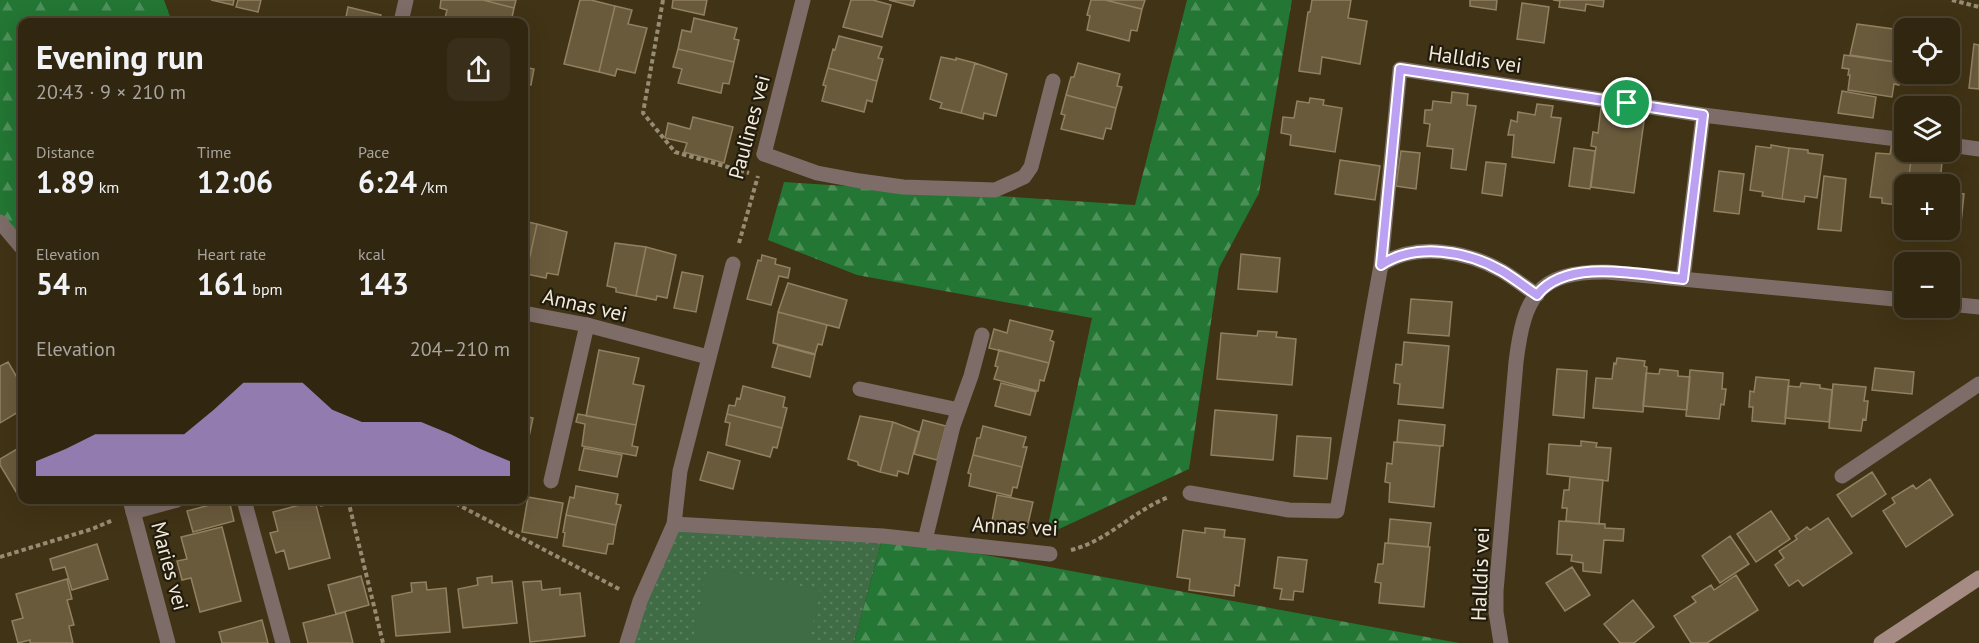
<!DOCTYPE html>
<meta charset="utf-8">
<style>
:root{--surface:#312610;--page:#392e19;--text:#f1f3f6;--muted:#a8a59f;--line:#4c4330;--accent:#bca0f2}
body{margin:0;font-family:"PT Sans",sans-serif;background:var(--page);color:var(--text);height:100vh;display:flex;flex-direction:column;font-size:22px;white-space:nowrap}
*{box-sizing:border-box;margin:0}
p{font-size:20px;color:var(--muted)}
.icon{flex:none;width:33px;height:33px;fill:none;stroke:currentColor;stroke-width:2;stroke-linecap:round;stroke-linejoin:round}
.map{position:relative;flex:1;overflow:hidden}
.panel{position:absolute;left:18px;top:18px;width:510px;height:486px;display:flex;flex-direction:column;background:var(--surface);border-radius:12px;box-shadow:0 6px 24px #0002,0 0 0 2px var(--line)}
.panel>*{flex:none}
.fabs{position:absolute;left:1894px;top:18px;display:grid;gap:12px}
.fabs a{display:grid;place-items:center;width:66px;height:66px;border-radius:12px;background:var(--surface);box-shadow:0 6px 24px #0002,0 0 0 2px var(--line);font-size:30px}
.pin{position:absolute;display:grid;place-items:center;width:51px;height:51px;color:#fff;margin:-26px;border:3px solid #fff;border-radius:50%;box-shadow:0 2px 6px #0007}
.round{display:grid;place-items:center;flex:none;width:63px;height:63px;border-radius:12px;background:var(--page)}
.head{display:flex;align-items:center;justify-content:space-between;height:102px;padding:0 18px}
h1{font-size:33px;font-weight:600;line-height:45px}
.stats{display:grid;grid-template-columns:repeat(3,1fr);gap:9px;height:102px;padding:6px 18px}
.stats div{display:grid;align-content:center}
.stats b{font-size:30px;font-weight:600}
.stats small{font-size:16px;font-weight:400}
.stats p{font-size:16px}
.chart{height:168px;padding:12px 18px}
.chart p{display:flex;justify-content:space-between}
.chart svg{width:100%;height:108px;margin-top:6px;fill:var(--accent);opacity:.7}
.map>svg:first-child{display:block}
.grass{fill:url(#grass-dots)}
.forest{fill:url(#forest-firs)}
.pitch{fill:#3f6b45}
.building{fill:#6a5a3c;stroke:#918161;stroke-width:1.5}
.lines{fill:none;stroke-linecap:round;stroke-linejoin:round}
.path{stroke:#968b73;stroke-width:4;stroke-dasharray:4.5 3;stroke-linecap:butt}
.lane{stroke:#7d6c68;stroke-width:15}
.street{stroke:#7d6c68;stroke-width:15}
.secondary{stroke:#a58b84;stroke-width:15}
.route-casing{stroke:#fff;stroke-width:12}
.route{stroke:#bca0f2;stroke-width:8}
.labels{text-anchor:middle;dominant-baseline:central;stroke-width:4.5;stroke-linejoin:round;paint-order:stroke}
.street-label{font-size:21px;fill:#f4ebda;stroke:#221c0f}
</style>
<div class="map">
<svg width="1979" height="643" viewBox="0 0 1979 643">
<defs>
<pattern id="grass-dots" width="8" height="8" patternUnits="userSpaceOnUse" patternTransform="scale(1.5)"><rect width="8" height="8" fill="#3f6b45"/><path d="M2 2h.1M6 6h.1" fill="none" stroke="#5b805f" stroke-width="1.8" stroke-linecap="round"/></pattern>
<pattern id="forest-firs" width="22" height="20" patternUnits="userSpaceOnUse" patternTransform="scale(1.5)"><rect width="22" height="20" fill="#237634"/><path d="M5 1l3.5 6h-7zM16 11l3.5 6h-7z" fill="#4e905a"/></pattern>
</defs>
<rect width="100%" height="100%" fill="#413315"/>
<path class="grass" d="M674 524 883 536 854 643H627Z"/>
<path class="forest" d="M0 0H164L172 22H22V226L9 231 0 222Z
M1187 0H1292L1259 193 1219 268 1189 469 1046 535 1092 318 857 275 768 240 784 182 1135 205Z
M883 536 1459 643H854Z"/>
<path class="pitch" d="M708 567 820 590 809 643H692Z"/>
<path class="building" d="M211 0H234L233 5Z
M238 0H261L258 12 236 7Z
M441 0H483L514 8 511 22H444L447 10 440 8Z
M483 0H516L514 8Z
M580 0H591L615 6 599 72 564 64Z
M673 0H707L704 15 672 8Z
M851 0H873L891 5 882 37 843 27Z
M889 0H915L913 6Z
M1091 0H1105L1142 9 1137 31 1131 30 1129 41 1087 30 1090 16 1087 15Z
M1105 0H1145L1142 9Z
M1312 0H1351L1348 18 1367 21 1360 64 1322 57 1320 74 1299 71 1308 12H1310Z
M1470 0H1497L1496 10 1470 6Z
M1553 0H1604L1603 7 1586 4 1585 11 1559 7 1560 1Z
M1522 3 1549 7 1544 43 1517 39Z
M615 6 632 10 628 24 647 28 635 73 617 69 615 76 599 72Z
M348 7 381 15 379 22H345Z
M694 18 737 28 734 39 739 40 734 62 678 49 682 30 691 32Z
M1857 24 1901 30 1899 42 1904 43 1902 63 1850 55Z
M839 36 882 47 878 58 883 59 877 81 828 68 833 49 835 50Z
M1974 44 1979 45V89L1969 88Z
M524 48 528 49 524 67 534 69 531 85 524 84Z
M678 49 734 62 729 84 723 83 721 93 678 83 682 69 673 67Z
M1844 55 1902 63 1899 85 1894 84 1892 97 1848 90 1850 75H1848L1849 69 1842 68Z
M941 57 956 60V58L975 63 961 113 940 108 942 103 930 99Z
M975 63 1007 74 996 116 984 113 983 119 961 113Z
M1078 63 1120 74 1117 86 1122 87 1116 108 1066 95 1071 77H1074Z
M828 68 877 81 872 102 867 100 864 112 822 101 826 86 823 85Z
M1842 91 1876 97 1873 118 1838 113Z
M1452 92 1468 94 1467 105 1476 106 1466 170 1451 168 1453 149 1427 146 1430 124 1424 123 1425 110H1432L1433 101 1451 103Z
M1066 95 1116 108 1111 129 1106 128 1103 139 1061 129 1065 115 1061 114Z
M1310 98 1324 100 1323 105 1342 108 1335 152 1290 145 1291 135 1281 133 1283 117 1294 118 1297 101 1309 103Z
M1537 104 1553 106 1551 117 1561 118 1554 163 1512 157 1514 135H1508L1511 120 1517 122 1518 112 1535 115Z
M1601 108 1645 114 1634 193 1591 187 1596 147 1591 146 1593 132 1598 133Z
M693 117 733 127 724 163 684 152 687 143 665 138 668 123 690 129Z
M1892 142 1905 144V152H1912L1908 184H1905V206L1882 203V198L1870 197 1876 153 1890 154Z
M1771 145 1789 148 1782 199 1762 196 1763 192 1750 190 1756 146 1771 148Z
M1574 148 1595 151 1590 189 1569 186Z
M1789 148 1808 150V153L1823 155 1817 198 1805 196 1804 202 1782 199Z
M1401 151 1420 153 1416 189 1396 186Z
M1912 152H1929L1928 160 1942 162 1940 184H1908Z
M1340 160 1380 166 1375 200 1335 194Z
M1486 162 1506 164 1502 196 1482 193Z
M1719 171 1744 174 1739 214 1714 211Z
M1824 176 1846 179 1841 231 1818 229Z
M1950 192 1964 194 1961 223 1950 222Z
M524 221 537 224 526 274 524 273Z
M537 224 567 232 558 275 547 273 546 278 526 274Z
M615 243 646 247 636 296 616 292V288L607 286Z
M646 247 676 255 667 298 657 296 656 300 636 296Z
M1241 254 1280 258 1277 292 1238 289Z
M762 255 776 259 775 264 790 268 788 278 779 276 771 305 747 299 758 260 761 261Z
M682 272 703 276 696 312 674 308Z
M788 283 847 300 839 328 778 312Z
M1411 299 1452 302 1449 336 1408 333Z
M778 312 827 325 822 345 818 344 815 354 773 343Z
M1010 320 1053 331 1050 340 1054 342 1049 363 989 348 994 329 1007 333Z
M1258 331 1277 332 1276 337 1296 339 1292 385 1217 379 1221 333 1257 336Z
M1404 342 1449 346 1443 408 1398 404 1400 384 1394 383 1396 364 1402 365Z
M778 345 815 355 810 377 772 367Z
M599 350 639 358 633 384 644 386 636 425 586 416Z
M999 350 1049 363 1044 381 1040 380 1038 391 994 379 998 367 995 366Z
M1617 358 1645 361 1644 366 1647 367 1643 412 1593 408 1596 378 1612 379 1614 363 1616 364Z
M8 362 22 386V404L17 407 20 411 0 423V366Z
M1875 368 1914 372 1912 394 1872 390Z
M1557 369 1587 371 1584 418 1553 415Z
M1660 369 1678 371V376L1690 377 1687 410 1643 406 1646 373 1659 374Z
M1690 370 1723 373 1722 389H1726L1724 405 1721 404 1719 419 1686 416Z
M1756 377 1789 380 1785 424 1752 421 1753 407H1749L1750 391 1754 392Z
M1001 383 1036 392 1030 415 995 406Z
M1801 383 1820 385V388L1832 390 1829 422 1785 418 1788 386 1800 387Z
M1833 384 1866 387 1864 401H1868L1866 420 1863 419 1861 431 1829 428Z
M743 386 785 397 783 407 787 408 782 428 727 414 729 405 735 406 737 398 740 399Z
M1215 410 1277 415 1273 460 1211 455Z
M578 414 636 425 632 446 638 447 636 456 582 446 585 424 576 422Z
M727 414 782 428 777 448 773 447 770 457 726 445 730 423 725 422Z
M524 416 533 418 524 460Z
M860 416 893 422 880 472 858 465V462L848 459Z
M923 420 946 426 937 460 914 454Z
M1399 420 1445 425 1443 446 1397 442Z
M893 422 919 432 908 474 898 471 897 476 880 472Z
M983 426 1026 437 1023 447H1027L1022 467 973 455 977 438H980Z
M1297 436 1331 438 1327 479 1294 476Z
M1581 441 1597 443 1596 447 1611 448 1608 481 1547 474 1549 444 1581 446Z
M1394 442 1440 446 1434 507 1389 502 1390 483 1385 482 1387 463 1392 464Z
M22 446 23 500H21L0 465V459Z
M584 448 622 455 617 477 579 470Z
M708 452 740 461 733 489 700 480Z
M973 455 1022 467 1017 488 1013 487 1011 496 969 486 971 474 968 473Z
M1872 472 1886 494 1852 517 1837 495Z
M1570 477 1603 480 1599 524 1566 521 1567 508H1562L1564 490H1569Z
M1930 479 1953 515 1906 547 1883 511 1895 503 1892 498 1913 485 1916 489Z
M576 486 618 494 616 504 621 505 616 525 566 515 570 497 574 498Z
M997 495 1033 502 1027 528 992 521Z
M528 497 563 503 557 538 522 532Z
M229 500 234 521 193 532 187 511Z
M294 500H318L296 505Z
M319 500H339V501L321 506Z
M315 501 330 558 289 569 284 550 276 553 270 533 278 531 273 512Z
M1771 511 1790 539 1756 562 1737 534Z
M566 515 616 525 613 544H608L606 554 563 546 565 533 563 532Z
M1828 518 1852 553 1803 586 1798 580 1789 586 1775 565 1784 558 1779 551 1797 539 1795 536 1807 527 1810 530Z
M1390 519 1431 523 1428 547 1388 543Z
M1559 521 1605 524V528L1624 529 1623 541 1604 540 1601 573 1583 571V563L1571 561 1572 555 1557 554Z
M222 527 241 601 200 612 191 578 182 580 177 561 187 559 181 537Z
M1205 528 1225 530 1224 537 1245 539 1239 586 1235 585 1234 596 1189 590 1190 579 1177 577 1183 530 1205 533Z
M1730 536 1749 564 1720 583 1702 556Z
M1385 543 1430 547 1424 607 1379 603 1381 583 1375 582 1378 564H1383Z
M97 544 108 579 72 590 65 567 53 570 50 559Z
M1278 557 1307 560 1303 592 1294 591 1293 600 1280 599 1282 589 1274 588Z
M1572 567 1590 595 1565 611 1546 583Z
M1736 575 1758 610 1707 643H1691L1674 616 1696 602 1692 597 1711 585 1714 590Z
M361 576 369 605 336 614 328 585Z
M492 576V583L512 581 517 623 463 628 458 589 478 585 477 578Z
M67 579 72 599 67 600 74 625 69 626 73 643H30V640L18 643 12 621 23 618 16 594Z
M541 581 542 590 560 588V595L580 593 585 636 530 642 523 582Z
M426 582 427 590 446 588 450 632 396 636 392 596 412 592 411 583Z
M1633 600 1654 627 1634 643H1620L1604 624Z
M345 612 353 643H308L303 623Z
M262 620 268 643H222L219 632Z"/>
<g class="lines">
<path class="path" d="M663 0 643 113 675 152 749 173
M1952 0 1979 7
M739 243 758 176
M348 500 383 643
M449 500 621 590
M1071 550C1108 541 1134 510 1169 497
M0 557 92 529 113 520"/>
<path class="lane" d="M764 154 817 173 860 181 903 187 995 190 1024 177 1031 167 1053 81
M860 389 959 410
M1842 476 1979 384
M551 481 587 325
M244 500 283 643
M133 512 177 500
M925 540 953 426 971 376 982 335"/>
<path class="street" d="M401 22 406 0
M1950 145 1979 149
M764 154 803 0
M0 222 22 248
M1381 265C1416 242 1467 251 1502 271 1514 278 1525 287 1537 295
M1683 279 1703 115 1905 140
M1950 304 1979 307
M524 313 587 325 708 357
M1190 493 1289 510 1337 511 1381 265 1400 69 1703 115
M130 500 168 643
M674 524 883 536 1050 554
M627 643 640 601 674 524 680 471 733 264
M1501 643 1496 612V591L1516 362C1524 298 1536 271 1607 272L1905 300"/>
<path class="secondary" d="M1881 643 1979 578"/>
</g>
<g class="lines">
<g class="route-casing">
<path id="route" d="M1400 69 1703 115 1683 279C1641 275 1567 257 1537 295 1525 287 1514 278 1502 271 1467 251 1416 242 1381 265Z"/>
</g>
<use href="#route" class="route"/>
</g>
<g class="labels">
<g class="street-label">
<text transform="translate(1475 59) rotate(8)">Halldis vei</text>
<text transform="translate(749 127) rotate(-75)">Paulines vei</text>
<text transform="translate(585 305) rotate(13)">Annas vei</text>
<text transform="translate(1015 526) rotate(3)">Annas vei</text>
<text transform="translate(170 566) rotate(75)">Maries vei</text>
<text transform="translate(1480 574) rotate(-88)">Halldis vei</text>
</g>
</g>
</svg>
<div class="fabs">
<a><svg class="icon" aria-label="locate" viewBox="0 0 24 24"><circle cx="12" cy="12" r="6"/><path d="M12 2v4M12 18v4M2 12h4M18 12h4"/></svg></a>
<a><svg class="icon" aria-label="layers" viewBox="0 0 24 24"><path d="M12 4l9 5-9 5-9-5zM3 14l9 5 9-5"/></svg></a>
<a>+</a>
<a>−</a>
</div>
<div class="pin" style="left:1627px;top:103px;background:#1e9e55"><svg class="icon" aria-label="arrive" viewBox="0 0 24 24"><path d="M6 21V4h12l-3 4 3 4H6"/></svg></div>
<section class="panel">
<div class="head"><div><h1>Evening run</h1><p>20:43 · 9 × 210 m</p></div><a class="round"><svg class="icon" aria-label="share" viewBox="0 0 24 24"><path d="M12 15V3M7 8l5-5 5 5M5 13v7h14v-7"/></svg></a></div>
<div class="stats">
<div><p>Distance</p><b>1.89<small> km</small></b></div>
<div><p>Time</p><b>12:06</b></div>
<div><p>Pace</p><b>6:24<small> /km</small></b></div>
</div>
<div class="stats">
<div><p>Elevation</p><b>54<small> m</small></b></div>
<div><p>Heart rate</p><b>161<small> bpm</small></b></div>
<div><p>kcal</p><b>143</b></div>
</div>
<div class="chart"><p><span>Elevation</span>204–210 m</p>
<svg viewBox="0 0 160 44" preserveAspectRatio="none"><path d="M0 44V38L10 33L20 27L30 27L40 27L50 27L60 17L70 6L80 6L90 6L100 17L110 22L120 22L130 22L140 27L150 33L160 38V44z"/></svg>
</div>
</section>
</div>
